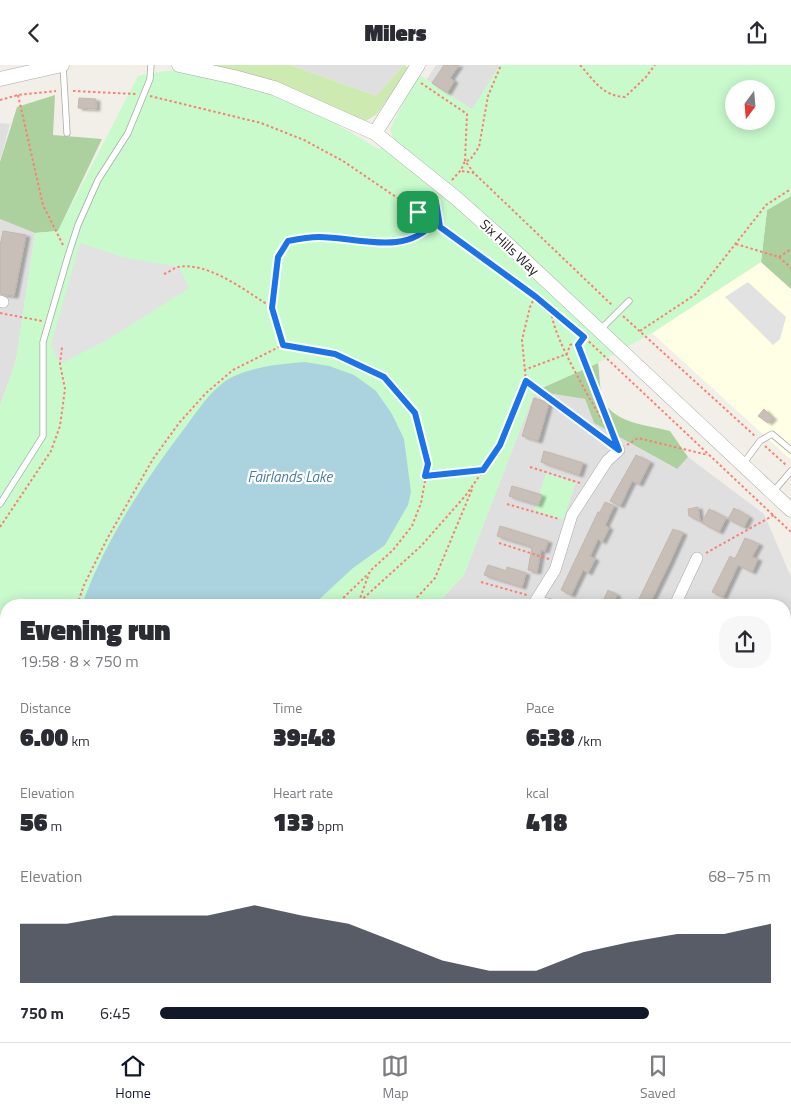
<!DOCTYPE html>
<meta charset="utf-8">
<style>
:root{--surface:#fff;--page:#f7f7f7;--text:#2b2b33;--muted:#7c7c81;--line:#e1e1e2;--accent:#111827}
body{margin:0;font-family:"Titillium Web",sans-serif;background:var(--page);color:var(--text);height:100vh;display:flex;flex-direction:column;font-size:19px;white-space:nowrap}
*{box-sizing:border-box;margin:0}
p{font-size:16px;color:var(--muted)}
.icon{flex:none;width:28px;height:28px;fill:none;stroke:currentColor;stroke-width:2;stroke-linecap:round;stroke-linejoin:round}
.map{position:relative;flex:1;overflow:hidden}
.panel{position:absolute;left:0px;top:534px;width:791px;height:444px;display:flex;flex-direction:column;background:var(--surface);border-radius:20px 20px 0 0;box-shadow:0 2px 12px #0003}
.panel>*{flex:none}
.needle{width:32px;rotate:196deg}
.fabs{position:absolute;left:725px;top:15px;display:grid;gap:10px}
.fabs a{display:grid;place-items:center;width:50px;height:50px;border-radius:50%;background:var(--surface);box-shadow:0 2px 12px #0003;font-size:25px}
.pin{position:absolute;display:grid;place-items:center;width:42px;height:42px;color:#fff;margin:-21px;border-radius:10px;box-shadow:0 2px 8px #0006}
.round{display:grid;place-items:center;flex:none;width:52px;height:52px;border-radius:20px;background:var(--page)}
.overview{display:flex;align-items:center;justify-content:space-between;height:85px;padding:0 20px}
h1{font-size:28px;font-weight:800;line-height:38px}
.figures{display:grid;grid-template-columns:repeat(3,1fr);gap:8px;height:85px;padding:5px 20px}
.figures div{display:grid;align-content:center}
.figures b{font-size:25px;font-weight:800}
.figures small{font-size:14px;font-weight:400}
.figures p{font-size:14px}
.chart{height:140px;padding:10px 20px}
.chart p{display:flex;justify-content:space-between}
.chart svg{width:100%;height:90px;margin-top:5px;fill:var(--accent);opacity:.7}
ul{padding:0 20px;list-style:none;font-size:16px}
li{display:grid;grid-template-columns:80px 60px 1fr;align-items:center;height:38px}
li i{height:12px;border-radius:6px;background:var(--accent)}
header{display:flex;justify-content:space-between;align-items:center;height:65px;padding:0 20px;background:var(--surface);font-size:22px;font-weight:800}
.tab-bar{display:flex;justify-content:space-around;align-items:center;height:70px;border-top:1px solid var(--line);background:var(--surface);font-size:14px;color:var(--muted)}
.tab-bar a{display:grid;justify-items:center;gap:2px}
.tab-bar .current{color:var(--accent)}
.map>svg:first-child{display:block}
.residential{fill:#e0dfdf}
.education{fill:#ffffe5}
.grass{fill:#cdebb0}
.forest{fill:#add19e}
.park{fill:#c8facc;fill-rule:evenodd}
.parking{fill:#e2e2e2}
.water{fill:#aad3df}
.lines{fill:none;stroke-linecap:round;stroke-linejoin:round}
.stream{stroke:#aad3df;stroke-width:3}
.building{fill:#c7bfb8;stroke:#c4b6ab;filter:url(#shadow)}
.service-casing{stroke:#a9a9a9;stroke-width:7}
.minor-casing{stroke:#a9a9a9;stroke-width:12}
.tertiary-casing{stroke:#a9a9a9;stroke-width:15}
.path{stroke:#fa8072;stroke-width:2;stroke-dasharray:2.5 2.5;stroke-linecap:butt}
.service{stroke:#fff;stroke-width:5.5}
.minor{stroke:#fff;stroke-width:11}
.tertiary{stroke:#fff;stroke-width:14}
.route-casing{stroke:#fff;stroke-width:10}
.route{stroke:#1a73e8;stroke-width:6}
.labels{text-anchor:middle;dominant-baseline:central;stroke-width:4.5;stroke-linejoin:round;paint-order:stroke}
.street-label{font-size:14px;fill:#222;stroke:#fff}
.water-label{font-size:15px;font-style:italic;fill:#4a7aab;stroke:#fff}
</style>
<header><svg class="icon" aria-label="back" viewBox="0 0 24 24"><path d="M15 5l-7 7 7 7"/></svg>Milers<svg class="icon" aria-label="share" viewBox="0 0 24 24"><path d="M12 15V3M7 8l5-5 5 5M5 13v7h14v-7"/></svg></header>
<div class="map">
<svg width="791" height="977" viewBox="0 0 791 977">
<defs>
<filter id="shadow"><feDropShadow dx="4" dy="2" stdDeviation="1" flood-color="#0004"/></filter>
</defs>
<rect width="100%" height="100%" fill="#f2efe9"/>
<path class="residential" d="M290 0H404L376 31Z
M436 0H500L472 45 426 16Z
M0 58 10 59 0 97Z
M0 154 35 168 16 295 0 341Z
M535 326 585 334 594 358 676 404 688 392 764 449 791 512V977H575L573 971H785V540H436L464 510Z
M307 971H437L440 977H309Z"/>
<path class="education" d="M761 197 791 224V395L652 268Z"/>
<path class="grass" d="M205 0H290L376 31 404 0 410 3 377 49 366 56Z
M437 971H573L575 977H440Z"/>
<path class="forest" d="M55 30 53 70 102 74 58 166 35 168 0 154V97L17 42Z
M791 131V224L761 197 767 145Z
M598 298C600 309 599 326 604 336 615 359 649 360 670 366L688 392 677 404 594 358 585 334 535 326Z"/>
<path class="park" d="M500 0H791V131L767 145 761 197 652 268 598 298 535 326 464 510 436 540H6V971H206L198 977H0V341L16 295 35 168 58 166 138 11C150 9 163 5 176 6 246 11 319 46 378 84L395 78 390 64 418 9 472 44ZM734 24H766V56H734Z
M546 408 576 418 563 455 534 445Z
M785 706 791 711V853L785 860Z"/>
<path class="parking" d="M80 178 122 192 179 202 189 223 107 275 60 299 51 280Z
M748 217 786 252 780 274 773 280 725 232Z"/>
<path class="water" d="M305 297 329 301 354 310 376 326 392 349 404 374 411 427 408 440 385 480 353 503 313 540H82C105 475 145 415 187 360 197 346 210 327 224 317 245 302 280 299 305 297Z
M0 886 6 892V971H31L30 977H0Z"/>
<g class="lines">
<path class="stream" d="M0 843 6 828"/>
</g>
<path class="building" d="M444 0H459L450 13 454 16 447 28 432 18Z
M79 33 96 34V44L78 43Z
M3 166 26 170 14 231 0 229V181Z
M534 333 549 338 538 376 522 371Z
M764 344 773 353 768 358 758 351Z
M544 386 583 398 579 410 541 397Z
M636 390 650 397 639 419 632 416 620 441 610 436Z
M512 421 542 430 538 440 509 431Z
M605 437 614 441 605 460 609 463 602 477 598 474 590 491 595 494 588 508 583 505 571 530 561 525 598 447H600Z
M698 442 700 456 689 451 688 444Z
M734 443 749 452 744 462 728 454Z
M709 444 726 453 719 467 702 458Z
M500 461 548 476 545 486 541 485 537 507 528 505 532 482 497 471Z
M673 464 683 468 669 499 649 540H636Z
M745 473 759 479 752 492 758 494 752 507 738 500 723 532 712 527 730 491 735 494Z
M488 500 506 506 507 502 526 508 522 522 484 510Z
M608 525 617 530 613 538 604 534Z"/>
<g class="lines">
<g class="service-casing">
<path id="service" d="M63 0 67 68
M600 265 629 236
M743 399 760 376 772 369 791 385
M773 427 791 406
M0 439 43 371V277L68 191 78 160 98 115 128 68 150 14 151 0
M0 598 6 600
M0 726 6 728
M697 977 706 971"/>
</g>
<g class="minor-casing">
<path id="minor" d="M0 236 3 237
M536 536 552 540
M533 540 555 505 572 450 607 396 619 385
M675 540 697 493
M785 595 791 586
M355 971 356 977
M650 971 653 977"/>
</g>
<g class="tertiary-casing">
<path id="tertiary" d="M179 0 234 12 274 23 375 68 456 133 501 173 791 445
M0 14 62 0
M375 68 418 0"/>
</g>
<path class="path" d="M580 0C594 15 602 31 625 32L646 12 655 0
M421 18 467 49 465 96 474 108 613 241
M73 26 136 29
M18 30 43 140 63 180
M150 31 261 58 304 75 343 96 418 147 535 232 584 272 791 467
M0 35 18 30 56 26
M462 106 474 108
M452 115 461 105 465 96 470 95 479 82 488 31 501 0
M436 137 440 161
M418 147 431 142 438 133
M736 179 779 192 791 203
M779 192 791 184
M164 209C169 207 174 203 178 202 209 196 248 228 273 243L283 280
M273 243 278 193 288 176C298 174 309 172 319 172 357 172 406 192 433 157
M552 246C549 268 601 352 614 376
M0 248 42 256
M623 251 755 371
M640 266 696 229 766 140 791 124
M588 269 578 280 615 376
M524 305 567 289 570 280 581 276
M526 317 611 379
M627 380 638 373 708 390
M765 381 786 400
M530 402 580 418
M426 411 483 405
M507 439 559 454
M0 462 51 386 60 361 65 324 60 299 62 282
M499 478 549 494
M706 488 774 450
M481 517 527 530
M77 540 84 520 107 474 153 394 179 358 206 328 233 305 283 280 335 289 384 312 415 348 428 399 421 438 412 461 393 485 370 506 359 536
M336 540 369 508
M356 540 421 481 466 430 501 380 526 317 522 275 530 242 535 232
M410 540 435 513 473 422
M0 564 6 571
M0 618 6 620
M6 645 4 647 6 649
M0 669 6 664
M785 709 791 714
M0 766 6 774
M2 821 6 799
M0 850 6 855
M785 884 791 886
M135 971 141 977
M39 977 40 971
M177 977 181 971"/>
<use href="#service" class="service"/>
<use href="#minor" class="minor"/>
<use href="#tertiary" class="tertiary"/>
</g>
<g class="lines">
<g class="route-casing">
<path id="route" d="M436 137 440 162 536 232 584 272 578 280 619 385 526 316 500 380 483 405 425 411 428 399 415 348 384 312 335 289 283 280 272 243 278 192 288 176C298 174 309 172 319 172 357 172 406 192 434 157L418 147 431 142Z"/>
</g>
<use href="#route" class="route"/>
</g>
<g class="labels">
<g class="street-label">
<text transform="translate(510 182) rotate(43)">Six Hills Way</text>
</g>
<g class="water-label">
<text x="290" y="411">Fairlands Lake</text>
</g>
</g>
</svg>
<div class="fabs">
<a><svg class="needle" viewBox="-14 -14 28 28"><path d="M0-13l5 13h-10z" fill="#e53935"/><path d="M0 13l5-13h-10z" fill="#7c7c81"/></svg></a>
</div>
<div class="pin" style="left:418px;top:147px;background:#1e9e55"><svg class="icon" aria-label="arrive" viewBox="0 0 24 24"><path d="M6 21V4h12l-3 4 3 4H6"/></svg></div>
<section class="panel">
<div class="overview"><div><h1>Evening run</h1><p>19:58 · 8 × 750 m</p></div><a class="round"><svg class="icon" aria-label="share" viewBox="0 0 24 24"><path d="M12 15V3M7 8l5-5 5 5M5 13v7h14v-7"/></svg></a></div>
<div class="figures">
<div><p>Distance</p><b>6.00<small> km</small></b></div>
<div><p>Time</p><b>39:48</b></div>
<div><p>Pace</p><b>6:38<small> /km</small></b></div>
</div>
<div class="figures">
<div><p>Elevation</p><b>56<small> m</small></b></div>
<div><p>Heart rate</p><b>133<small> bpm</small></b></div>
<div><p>kcal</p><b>418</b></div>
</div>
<div class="chart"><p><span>Elevation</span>68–75 m</p>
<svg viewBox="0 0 160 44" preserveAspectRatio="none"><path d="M0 44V15L10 15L20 11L30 11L40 11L50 6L60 11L70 15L80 24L90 33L100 38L110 38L120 29L130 24L140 20L150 20L160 15V44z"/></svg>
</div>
<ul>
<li><b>750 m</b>6:45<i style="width:80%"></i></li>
</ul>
</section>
</div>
<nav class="tab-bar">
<a class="current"><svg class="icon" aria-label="home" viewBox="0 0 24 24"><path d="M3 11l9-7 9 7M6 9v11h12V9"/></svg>Home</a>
<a><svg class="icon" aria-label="map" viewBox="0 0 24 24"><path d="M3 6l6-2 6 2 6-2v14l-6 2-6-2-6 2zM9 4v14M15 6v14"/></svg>Map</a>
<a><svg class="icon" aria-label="saved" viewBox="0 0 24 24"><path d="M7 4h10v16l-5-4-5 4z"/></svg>Saved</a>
</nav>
